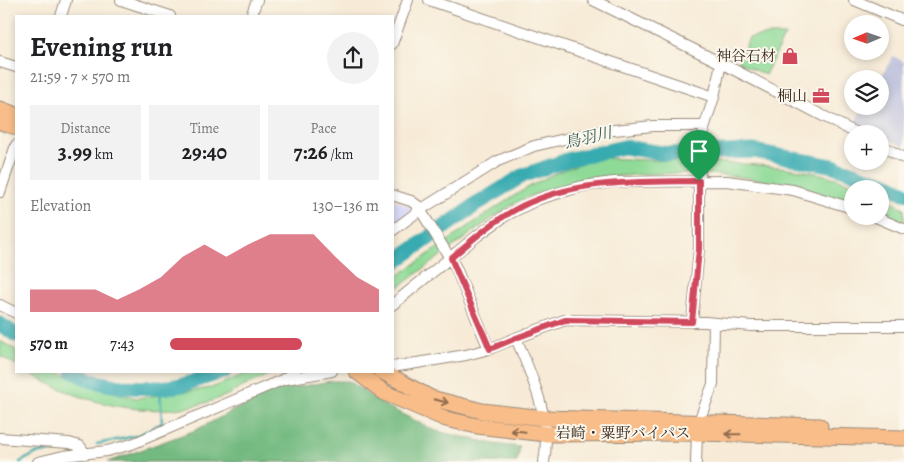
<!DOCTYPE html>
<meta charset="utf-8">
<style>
:root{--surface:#fff;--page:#f2f2f2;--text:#202124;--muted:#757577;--accent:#d1495b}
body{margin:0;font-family:Alegreya,"Noto Serif JP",serif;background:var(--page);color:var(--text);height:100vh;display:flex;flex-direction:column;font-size:19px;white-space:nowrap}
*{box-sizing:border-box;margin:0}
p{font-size:16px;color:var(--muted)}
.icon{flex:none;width:28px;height:28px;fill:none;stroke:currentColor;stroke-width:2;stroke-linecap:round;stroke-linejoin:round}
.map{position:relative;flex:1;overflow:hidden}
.details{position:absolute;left:15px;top:15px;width:379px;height:358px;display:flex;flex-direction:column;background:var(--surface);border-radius:0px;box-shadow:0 2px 8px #0003}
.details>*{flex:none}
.needle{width:32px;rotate:268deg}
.fabs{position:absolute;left:844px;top:15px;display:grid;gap:10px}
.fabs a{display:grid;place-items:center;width:45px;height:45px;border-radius:50%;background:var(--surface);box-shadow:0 2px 8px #0003;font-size:25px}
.pin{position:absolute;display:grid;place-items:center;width:42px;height:42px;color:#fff;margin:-51px -21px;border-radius:50% 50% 50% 0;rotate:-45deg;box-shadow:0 0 5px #0007}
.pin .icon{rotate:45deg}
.round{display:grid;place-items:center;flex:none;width:52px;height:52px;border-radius:26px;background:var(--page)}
.overview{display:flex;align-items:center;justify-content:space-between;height:85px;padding:0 15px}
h1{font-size:28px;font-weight:700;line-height:38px}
.stats{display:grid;grid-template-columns:repeat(3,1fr);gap:8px;height:85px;padding:5px 15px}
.stats div{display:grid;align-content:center;border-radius:0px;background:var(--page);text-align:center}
.stats b{font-size:21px;font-weight:700}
.stats small{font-size:14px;font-weight:400}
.stats p{font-size:14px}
.chart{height:140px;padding:10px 15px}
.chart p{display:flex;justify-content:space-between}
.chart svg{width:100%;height:90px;margin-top:5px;fill:var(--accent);opacity:.7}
ul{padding:0 15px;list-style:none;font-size:16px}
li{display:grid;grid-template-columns:80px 60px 1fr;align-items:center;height:38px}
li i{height:12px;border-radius:6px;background:var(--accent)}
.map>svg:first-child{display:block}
.built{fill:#d7d7f8}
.industrial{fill:#bfc2dd}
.green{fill:#8fda97;stroke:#65825a}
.forest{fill:#73ba80;stroke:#57724f}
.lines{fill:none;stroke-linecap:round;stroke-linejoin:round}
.stream{stroke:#38abb1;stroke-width:2.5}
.river{stroke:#38abb1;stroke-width:15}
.minor-casing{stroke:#998a7a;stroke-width:12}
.highway-casing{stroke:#998a7a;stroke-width:17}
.minor{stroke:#fff;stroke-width:10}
.highway{stroke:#f8bd89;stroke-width:15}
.oneway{stroke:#906c4e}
.route-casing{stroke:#fff;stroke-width:10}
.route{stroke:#d1495b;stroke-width:6}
.labels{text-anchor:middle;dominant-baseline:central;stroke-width:4;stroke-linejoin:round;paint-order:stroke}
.poi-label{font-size:15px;fill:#3b2a1e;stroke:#fbf7ec;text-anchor:end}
.street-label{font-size:15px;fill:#3b2a1e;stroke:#fbf7ec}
.water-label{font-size:16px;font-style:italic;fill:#3a5e59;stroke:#fbf7ec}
</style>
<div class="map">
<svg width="904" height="462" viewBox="0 0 904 462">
<rect width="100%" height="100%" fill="#fbf7ec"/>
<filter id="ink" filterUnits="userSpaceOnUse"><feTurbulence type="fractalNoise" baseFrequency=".02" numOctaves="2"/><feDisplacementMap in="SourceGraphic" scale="10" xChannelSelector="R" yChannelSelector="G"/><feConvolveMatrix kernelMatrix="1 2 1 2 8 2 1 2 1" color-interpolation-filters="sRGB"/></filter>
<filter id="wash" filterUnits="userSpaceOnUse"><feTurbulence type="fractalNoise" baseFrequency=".0096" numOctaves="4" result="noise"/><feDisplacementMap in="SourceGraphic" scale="20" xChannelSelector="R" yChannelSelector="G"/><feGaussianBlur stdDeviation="1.12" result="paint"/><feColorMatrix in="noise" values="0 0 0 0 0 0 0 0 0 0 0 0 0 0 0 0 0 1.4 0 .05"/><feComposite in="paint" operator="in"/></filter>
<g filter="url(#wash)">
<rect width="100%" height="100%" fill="#f7ebd7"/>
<path class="built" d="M392 199 414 208 392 226Z"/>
<path class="industrial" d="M893 56 904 62V147L855 122 864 106H880V79Z"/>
<path class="green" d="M768 35H785L765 75 738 62 749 38Z
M605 158C639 160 673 161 708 162 759 165 816 166 864 189H852V204C823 196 794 187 765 181 706 168 588 171 533 195 509 204 489 221 469 235 443 254 418 273 393 291L392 280C419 261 445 243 472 224 513 196 555 166 605 158Z
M880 196 904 208V223L880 214Z
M0 341 16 350V365L0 356Z
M26 371H55L108 391 137 398 211 388 252 371H274C266 377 256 381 247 385 238 389 229 395 220 398 157 423 82 405 26 371Z"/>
<path class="forest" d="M331 381H349L382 404 436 431 494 444 520 447 517 462H108L196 430 269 392Z"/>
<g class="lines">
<path class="stream" d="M97 444 136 436 162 423 160 388
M20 462 35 454 67 448"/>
<path class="river" d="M392 264 477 204 522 176 570 159 624 147 668 154 754 151 833 166 887 184 904 193
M0 324 16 335
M73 371 92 381 122 387 160 388 183 385 225 371"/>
</g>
</g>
<g filter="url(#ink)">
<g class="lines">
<g class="minor-casing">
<path id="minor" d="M121 0 170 16
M429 0 714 97
M593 0 721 63 858 134
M854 0 904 21
M61 16 66 0
M251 16 257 0
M392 44 408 0
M0 62 16 67
M880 145 904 158
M0 192 16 145
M392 195 411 201 418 206 456 268 489 349
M873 216 904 229
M392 231 420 210 498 161 534 146 595 132 653 126H705
M0 305 16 313
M392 305 477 236 505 216 539 199 583 186 614 182 727 181 793 190 852 208
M692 322 699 249V181L704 128 714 97 721 63
M516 338C532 377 552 418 544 462
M392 367 466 355 489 349 516 338 565 320 705 322 751 326H904
M286 379 332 371
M699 421 713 384 714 323
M0 438 69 443 80 446 85 454
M38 462 63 456 107 451 132 444 282 380 295 371
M696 462 697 433"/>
</g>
<g class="highway-casing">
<path id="highway" d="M0 109 16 115
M0 122 16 127
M356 371 385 393 446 419 477 426 546 434 697 433 904 438
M381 371 431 398 482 411 544 418 820 426"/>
</g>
<use href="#minor" class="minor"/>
<use href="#highway" class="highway"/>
</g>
<defs><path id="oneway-shaft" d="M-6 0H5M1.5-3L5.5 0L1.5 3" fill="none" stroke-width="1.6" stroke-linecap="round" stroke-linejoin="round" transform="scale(1.25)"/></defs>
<g class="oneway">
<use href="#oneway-shaft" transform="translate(441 401) rotate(14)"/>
<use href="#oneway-shaft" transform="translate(518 431) rotate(-174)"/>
<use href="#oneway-shaft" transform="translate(733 434) rotate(-179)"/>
</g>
</g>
<g class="lines" filter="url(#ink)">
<g class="route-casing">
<path id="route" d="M699 181V249L692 322 565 320 516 338 490 349 451 258C473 239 496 219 522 206 577 179 639 182 699 181Z"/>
</g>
<use href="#route" class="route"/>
</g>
<defs>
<g id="shop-bare" transform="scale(1.35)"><path d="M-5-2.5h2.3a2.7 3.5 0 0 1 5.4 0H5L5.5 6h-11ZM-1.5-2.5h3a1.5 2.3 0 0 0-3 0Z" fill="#d1495b" stroke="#fbf7ec" stroke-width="2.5" paint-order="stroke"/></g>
<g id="office-bare" transform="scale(1.35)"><path d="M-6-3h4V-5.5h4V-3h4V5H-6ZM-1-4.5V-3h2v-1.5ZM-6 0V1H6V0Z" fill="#d1495b" stroke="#fbf7ec" stroke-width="2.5" paint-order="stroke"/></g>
</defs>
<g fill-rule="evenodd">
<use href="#shop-bare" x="790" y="56"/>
<use href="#office-bare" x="821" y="96"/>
</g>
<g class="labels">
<g class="poi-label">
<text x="776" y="56">神谷石材</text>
<text x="807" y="96">桐山</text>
</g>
<g class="street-label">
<text x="623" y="433">岩崎・粟野バイパス</text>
</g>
<g class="water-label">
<text transform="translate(588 138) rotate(-13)">鳥羽川</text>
</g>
</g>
</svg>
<div class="fabs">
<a><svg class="needle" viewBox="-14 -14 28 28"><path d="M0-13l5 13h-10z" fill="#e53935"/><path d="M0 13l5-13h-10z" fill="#757577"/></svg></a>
<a><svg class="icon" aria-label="layers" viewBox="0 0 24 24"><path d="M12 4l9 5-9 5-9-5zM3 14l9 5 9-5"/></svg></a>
<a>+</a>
<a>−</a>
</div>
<div class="pin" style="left:699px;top:181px;background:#1e9e55"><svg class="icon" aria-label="arrive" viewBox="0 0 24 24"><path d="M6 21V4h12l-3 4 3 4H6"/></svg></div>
<section class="details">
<div class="overview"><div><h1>Evening run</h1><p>21:59 · 7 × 570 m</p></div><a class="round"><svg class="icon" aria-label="share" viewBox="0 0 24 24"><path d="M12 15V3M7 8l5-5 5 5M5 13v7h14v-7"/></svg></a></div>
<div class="stats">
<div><p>Distance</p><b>3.99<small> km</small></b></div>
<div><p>Time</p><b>29:40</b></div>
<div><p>Pace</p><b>7:26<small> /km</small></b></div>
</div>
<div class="chart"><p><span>Elevation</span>130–136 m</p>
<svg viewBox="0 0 160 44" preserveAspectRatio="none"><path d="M0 44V33L10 33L20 33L30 33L40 38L50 33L60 27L70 17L80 11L90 17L100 11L110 6L120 6L130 6L140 17L150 27L160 33V44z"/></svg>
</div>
<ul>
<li><b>570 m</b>7:43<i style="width:63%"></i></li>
</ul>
</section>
</div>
